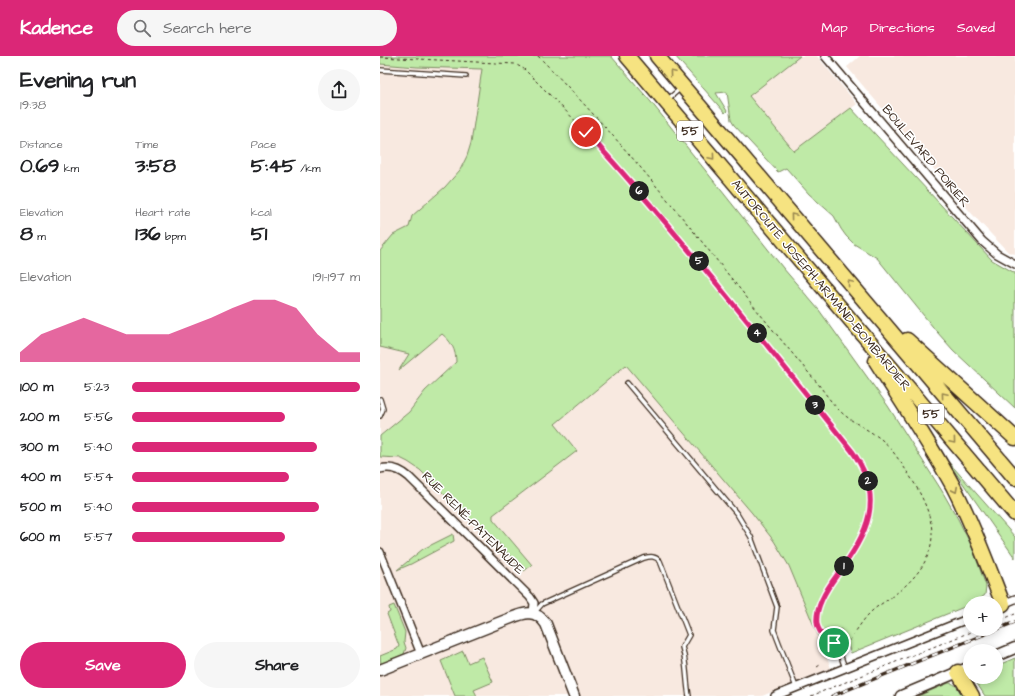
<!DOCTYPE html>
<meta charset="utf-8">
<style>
:root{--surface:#fff;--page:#f6f6f6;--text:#202124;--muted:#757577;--accent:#db2777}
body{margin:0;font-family:"Architects Daughter",sans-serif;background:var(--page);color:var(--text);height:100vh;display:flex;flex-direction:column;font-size:15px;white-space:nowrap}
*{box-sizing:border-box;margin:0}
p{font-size:13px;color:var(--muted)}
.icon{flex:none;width:22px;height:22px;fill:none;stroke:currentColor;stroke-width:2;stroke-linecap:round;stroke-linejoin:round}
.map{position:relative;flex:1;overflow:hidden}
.drawer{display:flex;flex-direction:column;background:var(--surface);width:380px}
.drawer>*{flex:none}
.buttons{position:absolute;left:583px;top:540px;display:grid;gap:8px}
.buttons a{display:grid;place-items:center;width:40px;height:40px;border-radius:50%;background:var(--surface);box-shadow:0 2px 10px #0003;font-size:20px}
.pin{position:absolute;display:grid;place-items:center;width:34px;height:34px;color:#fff;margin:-17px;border:2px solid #fff;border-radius:50%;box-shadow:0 1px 4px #0007}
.km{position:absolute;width:20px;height:20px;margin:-10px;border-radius:50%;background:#222;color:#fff;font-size:11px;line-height:20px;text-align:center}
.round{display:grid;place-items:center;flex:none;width:42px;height:42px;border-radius:21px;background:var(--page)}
.overview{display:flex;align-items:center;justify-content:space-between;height:68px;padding:0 20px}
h1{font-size:22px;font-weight:700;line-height:30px}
.metrics{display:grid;grid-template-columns:repeat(3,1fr);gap:6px;height:68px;padding:4px 20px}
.metrics div{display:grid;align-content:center}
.metrics b{font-size:20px;font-weight:700}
.metrics small{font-size:11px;font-weight:400}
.metrics p{font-size:11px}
.chart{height:112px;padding:8px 20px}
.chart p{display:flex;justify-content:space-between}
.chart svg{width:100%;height:72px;margin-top:4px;fill:var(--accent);opacity:.7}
.action{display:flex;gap:8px;margin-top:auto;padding:8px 20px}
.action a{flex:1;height:46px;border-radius:24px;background:var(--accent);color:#fff;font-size:16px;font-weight:700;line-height:46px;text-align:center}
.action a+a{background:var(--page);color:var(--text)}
ul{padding:0 20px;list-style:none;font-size:13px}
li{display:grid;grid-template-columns:64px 48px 1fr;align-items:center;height:30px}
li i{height:10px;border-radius:5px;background:var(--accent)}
header{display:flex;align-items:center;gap:24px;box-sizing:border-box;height:56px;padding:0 20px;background:var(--accent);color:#fff}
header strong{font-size:19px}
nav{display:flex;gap:22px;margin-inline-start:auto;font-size:14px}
.search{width:280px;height:36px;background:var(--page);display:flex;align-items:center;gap:10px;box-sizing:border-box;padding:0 14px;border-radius:22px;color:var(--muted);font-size:15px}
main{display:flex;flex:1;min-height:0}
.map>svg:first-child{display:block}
.built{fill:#f8e9e0}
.green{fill:#bfeaa7;stroke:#7d8a62}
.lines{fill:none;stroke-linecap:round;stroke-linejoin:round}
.lane-casing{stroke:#3b2a1e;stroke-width:6}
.street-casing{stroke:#3b2a1e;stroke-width:10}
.secondary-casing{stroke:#3b2a1e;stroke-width:13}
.highway-casing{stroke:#3b2a1e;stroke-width:17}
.path{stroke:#3b2a1e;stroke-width:1;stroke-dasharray:3 3;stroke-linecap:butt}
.lane{stroke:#fff;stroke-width:3.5}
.street{stroke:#fff;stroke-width:7}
.secondary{stroke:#fff;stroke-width:10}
.highway{stroke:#f6e381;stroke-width:14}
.rail-casing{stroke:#3b2a1e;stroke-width:3.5}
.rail{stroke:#fff;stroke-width:2;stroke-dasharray:6;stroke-linecap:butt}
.oneway{stroke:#988650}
.route-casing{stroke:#fff;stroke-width:8}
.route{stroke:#db2777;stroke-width:5}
.labels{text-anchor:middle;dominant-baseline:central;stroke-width:3;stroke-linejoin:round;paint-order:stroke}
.shield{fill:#fff;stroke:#766a62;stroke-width:1}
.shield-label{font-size:12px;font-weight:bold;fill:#3b2a1e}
.street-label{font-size:13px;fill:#3b2a1e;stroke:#fff}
</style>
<header>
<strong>Kadence</strong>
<div class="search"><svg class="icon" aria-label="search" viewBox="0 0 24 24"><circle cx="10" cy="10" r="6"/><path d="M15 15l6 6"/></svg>Search here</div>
<nav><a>Map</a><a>Directions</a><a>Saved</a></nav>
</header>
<main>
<section class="drawer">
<div class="overview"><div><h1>Evening run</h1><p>19:38</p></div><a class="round"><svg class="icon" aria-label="share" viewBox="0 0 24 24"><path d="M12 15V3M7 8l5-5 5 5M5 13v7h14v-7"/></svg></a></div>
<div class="metrics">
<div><p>Distance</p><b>0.69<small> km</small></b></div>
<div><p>Time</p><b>3:58</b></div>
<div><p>Pace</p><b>5:45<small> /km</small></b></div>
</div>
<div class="metrics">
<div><p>Elevation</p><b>8<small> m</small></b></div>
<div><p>Heart rate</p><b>136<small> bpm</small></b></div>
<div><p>kcal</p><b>51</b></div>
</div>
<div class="chart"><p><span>Elevation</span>191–197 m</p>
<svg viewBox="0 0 160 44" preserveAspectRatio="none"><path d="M0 44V38L10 27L20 22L30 17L40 22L50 27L60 27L70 27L80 22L90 17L100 11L110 6L120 6L130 11L140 27L150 38L160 38V44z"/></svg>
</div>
<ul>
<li><b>100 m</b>5:23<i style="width:100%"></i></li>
<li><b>200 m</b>5:56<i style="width:67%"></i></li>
<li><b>300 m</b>5:40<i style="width:81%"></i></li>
<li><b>400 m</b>5:54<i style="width:69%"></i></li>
<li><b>500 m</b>5:40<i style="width:82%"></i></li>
<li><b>600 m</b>5:57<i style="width:67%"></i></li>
</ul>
<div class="action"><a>Save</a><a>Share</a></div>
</section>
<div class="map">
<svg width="635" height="640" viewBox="0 0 635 640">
<rect width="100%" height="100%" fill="#fff"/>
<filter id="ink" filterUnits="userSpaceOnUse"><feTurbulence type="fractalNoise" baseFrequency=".025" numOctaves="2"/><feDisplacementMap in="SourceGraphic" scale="8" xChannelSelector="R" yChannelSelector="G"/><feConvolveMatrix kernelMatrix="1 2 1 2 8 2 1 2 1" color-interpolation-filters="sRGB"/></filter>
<g filter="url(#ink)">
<path class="built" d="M420 0H437L477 48 414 96 369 40Z
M480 0H635V198L628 196 593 159 467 11Z
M0 8 37 11 103 13 91 87 87 100 80 114 29 171 13 179 0 195Z
M62 278 71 288 75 297 76 306 45 335 29 356 0 380V291L29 298 20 313Z
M246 309 372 457 394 485 409 510 451 612 382 640H0V401L20 402 28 406 40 414 98 471 102 469 144 515 152 509 113 463V459L197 395 175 368Z"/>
<path class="green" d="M0 0H231L271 46 403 212 439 254 508 350 562 435 578 463 592 491 606 530 605 539 597 545 590 547 589 549 471 597 461 573 439 582 409 510 394 485 372 457 246 309 175 368 197 395 113 459V463L152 509 144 515 102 469 98 472 40 414 28 406 20 402 0 401V380L29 356 45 335 76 306C76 294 71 285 62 278L19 314 29 298 0 291V195L13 179 29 171 32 160 65 131 80 114 87 100 91 87 102 13 37 11 0 8Z
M295 0H420L369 40 414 95 471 52 612 204 635 217V352L573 294 557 276 497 202 474 188 466 180 461 173 454 160 429 138 406 112 398 116 354 69 351 64 347 36 336 37 347 55 345 57Z
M566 403 635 481V502Z
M73 478 74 485 31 508 17 514 43 493Z
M14 549 25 576 24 586 26 592 24 598 1 608 0 600 17 593 19 590 7 558 10 556 9 551Z
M83 595 88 607 102 601 113 626 94 634 97 640H75L61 605Z
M635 602V640H605L596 626 595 622 616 621V610Z
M569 627C576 627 579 634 582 640H538Z"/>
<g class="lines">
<g class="lane-casing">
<path id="lane" d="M0 14 86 20
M287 44 301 32
M247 327 357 458 371 481 397 551 394 574 416 631
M0 343 3 353 0 360
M155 556 162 548 264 502C271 500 275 500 280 505L309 579 302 591C307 607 306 624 309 640
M459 595 465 612"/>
</g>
<g class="street-casing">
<path id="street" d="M445 0 602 185 617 198 635 208
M0 413C11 410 20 413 29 421L150 541 154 547 153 558
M0 496 41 598
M616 551 635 543
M395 640 590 562"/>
</g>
<g class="secondary-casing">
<path id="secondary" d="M616 600 635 592
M0 614 126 564C142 558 154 551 166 568L194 640
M521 640 590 611"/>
</g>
<g class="highway-casing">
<path id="highway" d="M247 0 635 458
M277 0 635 422
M527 284 635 382
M496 305C522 346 549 386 573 430 593 468 607 508 623 548
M578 616 592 640"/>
</g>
<path class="path" d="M158 0C181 23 203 47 225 71 300 154 366 244 439 329 447 340 456 353 467 361 482 372 500 379 511 393 528 416 553 451 552 480 551 507 531 527 510 542 503 547 494 552 488 559 479 569 472 582 463 593
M0 1 135 8 144 13C179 48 214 83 247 120 325 209 398 302 471 395 506 442 488 477 457 519 448 531 435 551 437 567 437 572 442 578 445 583L452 585 457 591
M616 566 635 558
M437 611 440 609
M431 640 598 573"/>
<use href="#lane" class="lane"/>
<use href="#street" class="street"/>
<use href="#secondary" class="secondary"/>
<use href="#highway" class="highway"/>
<g class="rail-casing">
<path id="rail" d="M452 640 635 566"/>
</g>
<use href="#rail" class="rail"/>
</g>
<defs><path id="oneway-chevron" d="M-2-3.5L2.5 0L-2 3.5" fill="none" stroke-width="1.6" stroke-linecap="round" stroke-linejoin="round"/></defs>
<g class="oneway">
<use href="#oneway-chevron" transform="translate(292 17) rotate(-130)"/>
<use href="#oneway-chevron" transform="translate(332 101) rotate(50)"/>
<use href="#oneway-chevron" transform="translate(413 160) rotate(-130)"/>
<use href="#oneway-chevron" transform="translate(470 227) rotate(-130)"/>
<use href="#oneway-chevron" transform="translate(564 339) rotate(-130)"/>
<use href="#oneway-chevron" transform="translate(573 385) rotate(50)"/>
<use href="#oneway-chevron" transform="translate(575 434) rotate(63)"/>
</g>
</g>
<g class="lines" filter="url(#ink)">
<g class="route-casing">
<path id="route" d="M206 76C299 178 385 287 472 395 506 442 488 477 457 519 448 531 435 551 437 567 437 572 442 578 444 583L454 587"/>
</g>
<use href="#route" class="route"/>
</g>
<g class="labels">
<g class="shield">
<rect x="297" y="65" width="26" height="20" rx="3"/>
<rect x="538" y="348" width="26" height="20" rx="3"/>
</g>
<g class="shield-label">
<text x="310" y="75">55</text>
<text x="551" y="358">55</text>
</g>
<g class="street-label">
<text transform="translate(546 100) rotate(50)">BOULEVARD POIRIER</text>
<text transform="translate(441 229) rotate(50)">AUTOROUTE JOSEPH-ARMAND-BOMBARDIER</text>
<text transform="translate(93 467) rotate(45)">RUE RENÉ-PATENAUDE</text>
</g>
</g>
</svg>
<div class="buttons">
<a>+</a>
<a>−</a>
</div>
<div class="pin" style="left:454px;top:587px;background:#1e9e55"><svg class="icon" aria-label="arrive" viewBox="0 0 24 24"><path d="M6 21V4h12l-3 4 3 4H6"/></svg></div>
<div class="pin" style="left:206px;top:76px;background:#d93025"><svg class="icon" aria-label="check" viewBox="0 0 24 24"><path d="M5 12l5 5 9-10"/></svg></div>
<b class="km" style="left:464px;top:510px">1</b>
<b class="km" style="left:488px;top:425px">2</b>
<b class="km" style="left:435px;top:349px">3</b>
<b class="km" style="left:377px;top:277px">4</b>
<b class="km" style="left:319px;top:205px">5</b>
<b class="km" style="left:259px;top:135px">6</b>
</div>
</main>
